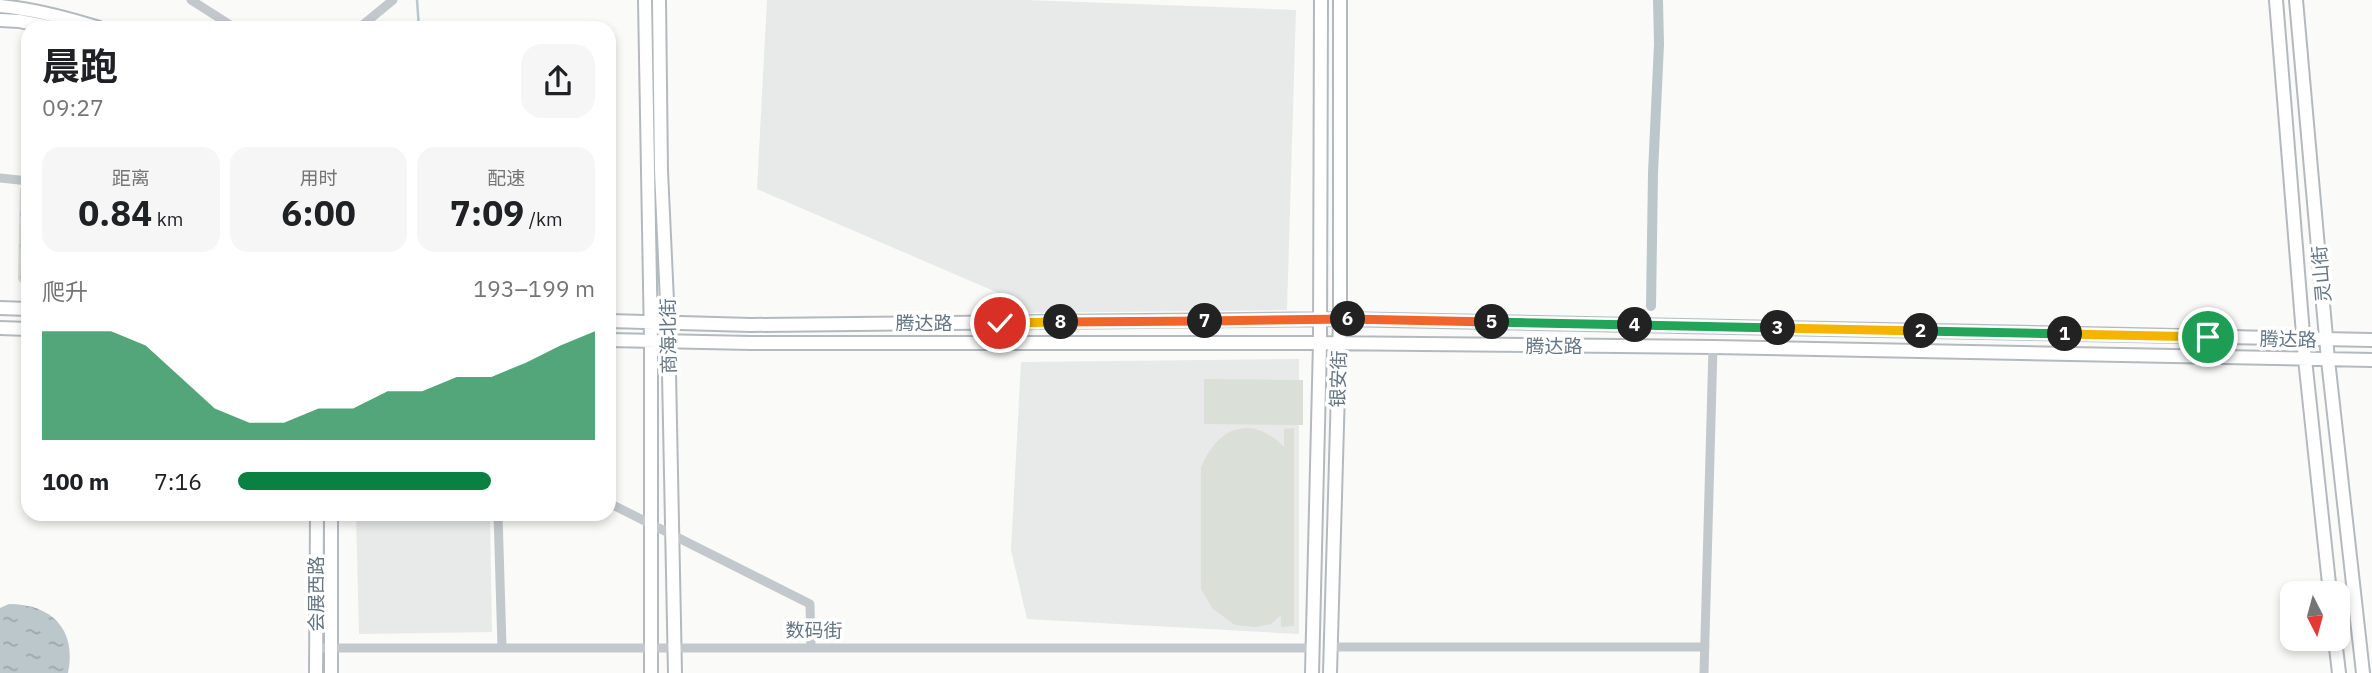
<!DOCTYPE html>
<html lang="zh">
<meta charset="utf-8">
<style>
:root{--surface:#fff;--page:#f6f6f6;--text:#202124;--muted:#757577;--accent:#0b8043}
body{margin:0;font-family:"IBM Plex Sans","Noto Sans SC",sans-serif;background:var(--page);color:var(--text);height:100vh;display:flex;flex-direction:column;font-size:26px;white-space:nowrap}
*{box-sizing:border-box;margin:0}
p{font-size:23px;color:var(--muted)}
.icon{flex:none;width:38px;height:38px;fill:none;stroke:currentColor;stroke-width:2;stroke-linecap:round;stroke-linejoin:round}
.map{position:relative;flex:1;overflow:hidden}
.panel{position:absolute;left:21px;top:21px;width:595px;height:500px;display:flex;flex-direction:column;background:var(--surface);border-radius:21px;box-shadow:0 4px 10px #0003}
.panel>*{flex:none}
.needle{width:46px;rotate:174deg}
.fabs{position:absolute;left:2280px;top:581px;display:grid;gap:14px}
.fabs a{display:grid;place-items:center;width:70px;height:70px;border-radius:14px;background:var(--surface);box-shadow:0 4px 10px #0003;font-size:35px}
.pin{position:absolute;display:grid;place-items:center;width:60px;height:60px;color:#fff;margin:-30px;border:4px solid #fff;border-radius:50%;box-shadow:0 2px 7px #0007}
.km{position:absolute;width:35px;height:35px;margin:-18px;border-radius:50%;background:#222;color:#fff;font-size:19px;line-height:35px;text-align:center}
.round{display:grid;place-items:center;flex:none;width:74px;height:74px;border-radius:21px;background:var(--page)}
.headline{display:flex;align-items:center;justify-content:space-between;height:119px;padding:0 21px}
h1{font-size:38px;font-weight:700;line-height:52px}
.metrics{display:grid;grid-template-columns:repeat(3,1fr);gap:10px;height:119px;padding:7px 21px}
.metrics div{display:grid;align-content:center;border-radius:18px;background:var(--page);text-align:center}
.metrics b{font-size:35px;font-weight:700}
.metrics small{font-size:19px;font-weight:400}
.metrics p{font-size:19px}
.chart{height:196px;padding:14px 21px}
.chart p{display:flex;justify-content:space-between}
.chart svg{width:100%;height:126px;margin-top:7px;fill:var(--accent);opacity:.7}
ul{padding:0 21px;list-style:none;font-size:23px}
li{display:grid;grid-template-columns:112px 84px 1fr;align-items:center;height:52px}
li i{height:18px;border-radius:9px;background:var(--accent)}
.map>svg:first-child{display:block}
.built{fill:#e8e9e9}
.forest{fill:url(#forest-crowns)}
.pitch{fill:#dadfd7}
.water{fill:url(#water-ripples)}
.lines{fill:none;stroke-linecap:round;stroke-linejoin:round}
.stream{stroke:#bbc7cb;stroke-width:2.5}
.canal{stroke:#bbc7cb;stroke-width:10}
.secondary-casing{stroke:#b3babf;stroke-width:16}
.street{stroke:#c3c8cc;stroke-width:9}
.secondary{stroke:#fff;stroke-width:12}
.split-1-casing{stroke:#fff;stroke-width:14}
.split-2-casing{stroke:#fff;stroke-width:14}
.split-3-casing{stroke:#fff;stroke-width:14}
.split-4-casing{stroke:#fff;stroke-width:14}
.split-5-casing{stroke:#fff;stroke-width:14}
.split-6-casing{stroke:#fff;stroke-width:14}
.split-7-casing{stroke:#fff;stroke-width:14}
.split-8-casing{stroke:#fff;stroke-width:14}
.split-9-casing{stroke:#fff;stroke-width:14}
.split-1{stroke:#f5b400;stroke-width:9}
.split-2{stroke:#22a559;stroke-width:9}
.split-3{stroke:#f5b400;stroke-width:9}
.split-4{stroke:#22a559;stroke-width:9}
.split-5{stroke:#22a559;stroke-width:9}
.split-6{stroke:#f0652b;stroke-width:9}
.split-7{stroke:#f0652b;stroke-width:9}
.split-8{stroke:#f0652b;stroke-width:9}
.split-9{stroke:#f5b400;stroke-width:9}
.labels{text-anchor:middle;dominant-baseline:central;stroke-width:7;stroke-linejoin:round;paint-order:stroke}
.street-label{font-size:19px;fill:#657683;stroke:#fff}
</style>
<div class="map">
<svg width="2372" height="673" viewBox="0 0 2372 673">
<defs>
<pattern id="forest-crowns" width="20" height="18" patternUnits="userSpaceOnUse" patternTransform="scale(1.75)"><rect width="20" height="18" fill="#dadfd7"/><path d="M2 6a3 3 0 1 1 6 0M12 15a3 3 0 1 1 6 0" fill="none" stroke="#b4b9b4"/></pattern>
<pattern id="water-ripples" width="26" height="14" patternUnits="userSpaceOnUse" patternTransform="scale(1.75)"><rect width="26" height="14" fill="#bbc7cb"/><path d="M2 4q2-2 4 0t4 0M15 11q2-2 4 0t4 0" fill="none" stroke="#9ca6aa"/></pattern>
</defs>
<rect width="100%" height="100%" fill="#fafaf8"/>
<path class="built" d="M767 0H1026L1296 10 1287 310 1011 313 1010 298 757 189Z
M1299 359V634L1027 619 1011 550 1021 362Z
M356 515H490L492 632 359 634Z"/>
<path class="forest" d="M20 188 28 191V291L18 280Z"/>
<path class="pitch" d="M1204 379 1303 380V425L1204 424Z
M1294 428V626L1281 627V615L1271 624 1255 627 1235 625 1213 609 1201 589V468C1217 427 1251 413 1284 447V429Z"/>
<path class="water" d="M9 604C51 604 77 629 68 673H0V608Z"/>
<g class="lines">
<path class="stream" d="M417 0 419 28"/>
<path class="canal" d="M1651 306 1653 173 1659 44 1658 0"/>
<g class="secondary-casing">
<path id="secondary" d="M645 0 651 341V673
M659 0 661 171 668 323 675 673
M2276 0 2305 359 2330 593
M2296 0 2328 360 2363 673
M0 6C34 9 67 18 99 28
M0 20 19 21 55 28
M0 308 28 309
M609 321 751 325 1340 319 2372 340
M0 328 28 329
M609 340 751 343H1320L1713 347 2372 360
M2335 639 2339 673
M316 673 317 514
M331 673V514
M1312 673 1320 343 1321 0
M1330 673 1340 319V0"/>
</g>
<path class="street" d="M191 0 235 28
M359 28 393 0
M0 178 28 181
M609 503 810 604 811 647
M498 514 502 647
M1330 647H1705
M316 648H1312
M1704 673 1713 347"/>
<use href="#secondary" class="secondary"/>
</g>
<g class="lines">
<g class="split-1-casing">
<path id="split-1" d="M2065 334 2208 337"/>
</g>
<g class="split-2-casing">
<path id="split-2" d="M1921 331 2065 334"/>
</g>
<g class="split-3-casing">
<path id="split-3" d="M1778 328 1921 331"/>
</g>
<g class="split-4-casing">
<path id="split-4" d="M1635 325 1778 328"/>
</g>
<g class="split-5-casing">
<path id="split-5" d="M1492 322 1635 325"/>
</g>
<g class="split-6-casing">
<path id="split-6" d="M1348 319 1492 322"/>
</g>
<g class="split-7-casing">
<path id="split-7" d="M1205 321 1348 319"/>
</g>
<g class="split-8-casing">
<path id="split-8" d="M1061 322 1205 321"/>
</g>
<g class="split-9-casing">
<path id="split-9" d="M1000 323 1061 322"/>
</g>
<use href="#split-1" class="split-1"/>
<use href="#split-2" class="split-2"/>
<use href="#split-3" class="split-3"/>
<use href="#split-4" class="split-4"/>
<use href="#split-5" class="split-5"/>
<use href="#split-6" class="split-6"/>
<use href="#split-7" class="split-7"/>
<use href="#split-8" class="split-8"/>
<use href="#split-9" class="split-9"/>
</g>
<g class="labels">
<g class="street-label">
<text transform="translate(2321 274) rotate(-95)">灵山街</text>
<text x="924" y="323">腾达路</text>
<text transform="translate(668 336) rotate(-91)">商海北街</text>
<text transform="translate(2288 339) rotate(1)">腾达路</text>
<text x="1554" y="346">腾达路</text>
<text transform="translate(1338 379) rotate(-88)">银安街</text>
<text transform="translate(316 594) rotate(-90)">会展西路</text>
<text x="814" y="630">数码街</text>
</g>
</g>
</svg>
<div class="fabs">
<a><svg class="needle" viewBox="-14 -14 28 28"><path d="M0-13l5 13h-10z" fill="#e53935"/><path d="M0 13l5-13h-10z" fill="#757577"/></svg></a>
</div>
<div class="pin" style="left:2208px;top:337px;background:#1e9e55"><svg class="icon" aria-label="arrive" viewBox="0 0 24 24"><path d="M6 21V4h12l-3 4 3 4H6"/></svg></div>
<div class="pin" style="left:1000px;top:323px;background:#d93025"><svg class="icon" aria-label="check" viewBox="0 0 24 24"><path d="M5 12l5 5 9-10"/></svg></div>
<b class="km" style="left:2065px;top:334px">1</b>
<b class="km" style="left:1921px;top:331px">2</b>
<b class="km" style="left:1778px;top:328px">3</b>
<b class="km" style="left:1635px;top:325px">4</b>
<b class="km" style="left:1492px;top:322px">5</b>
<b class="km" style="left:1348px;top:319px">6</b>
<b class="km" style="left:1205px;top:321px">7</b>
<b class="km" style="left:1061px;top:322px">8</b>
<section class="panel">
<div class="headline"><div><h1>晨跑</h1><p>09:27</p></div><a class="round"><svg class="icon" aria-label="share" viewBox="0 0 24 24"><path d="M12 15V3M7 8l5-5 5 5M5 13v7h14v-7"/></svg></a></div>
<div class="metrics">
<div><p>距离</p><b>0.84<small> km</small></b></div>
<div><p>用时</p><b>6:00</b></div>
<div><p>配速</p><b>7:09<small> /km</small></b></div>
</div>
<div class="chart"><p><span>爬升</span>193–199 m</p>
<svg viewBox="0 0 160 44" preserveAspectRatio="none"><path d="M0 44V6L10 6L20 6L30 11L40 22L50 33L60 38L70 38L80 33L90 33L100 27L110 27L120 22L130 22L140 17L150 11L160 6V44z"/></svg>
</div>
<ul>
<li><b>100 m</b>7:16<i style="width:71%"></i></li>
</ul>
</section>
</div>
